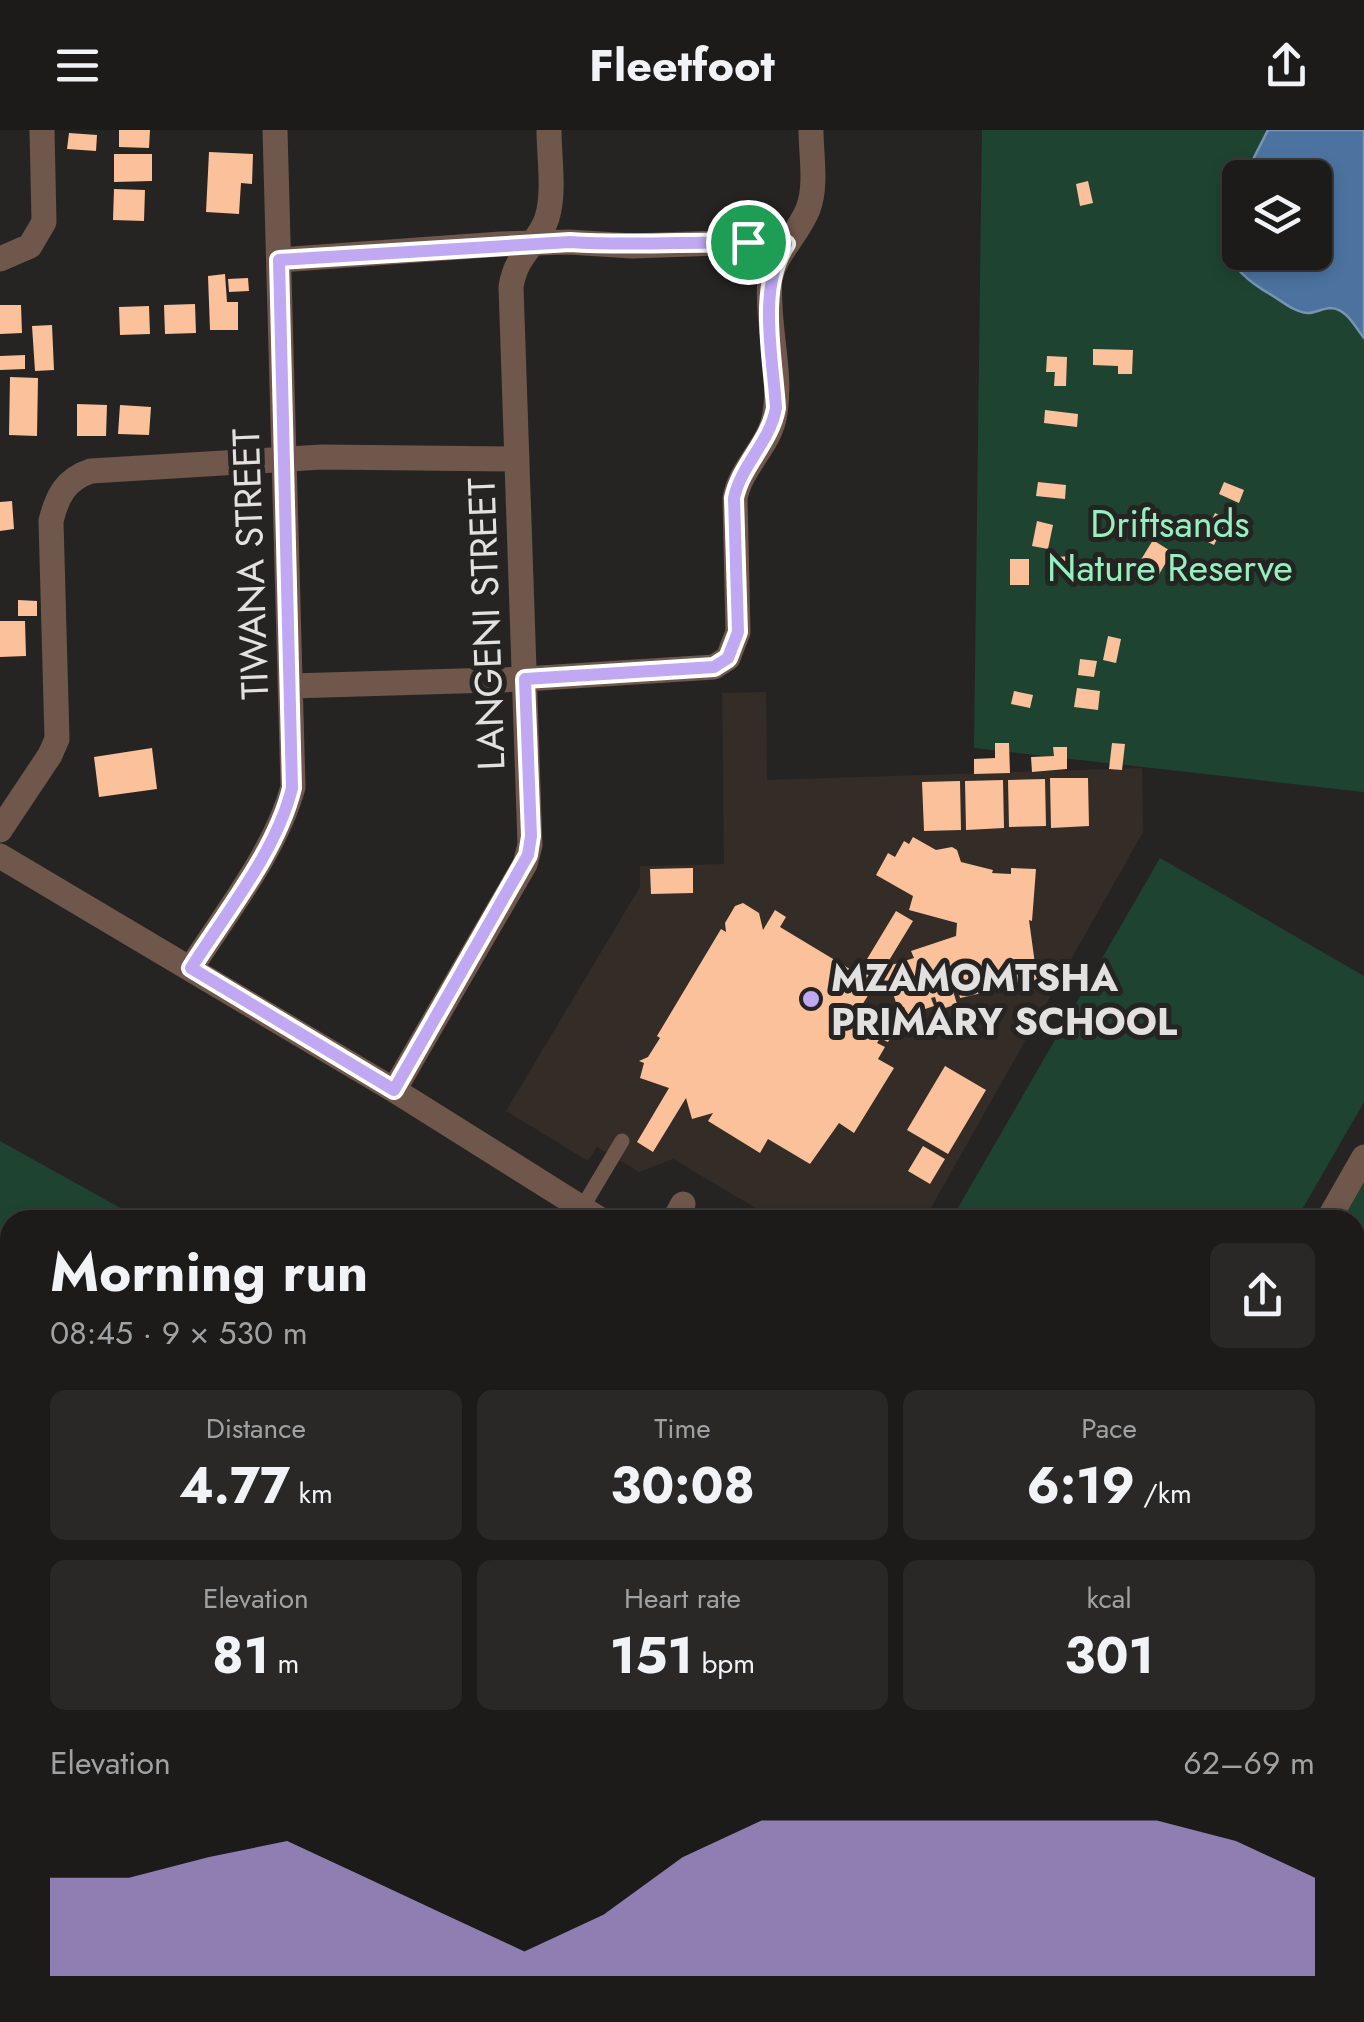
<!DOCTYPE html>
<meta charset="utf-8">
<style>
:root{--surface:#1c1b1a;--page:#292827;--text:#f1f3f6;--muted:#a0a1a2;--line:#3a3939;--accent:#c0a8f3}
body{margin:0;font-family:Jost,sans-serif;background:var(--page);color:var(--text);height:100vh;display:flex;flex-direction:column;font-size:38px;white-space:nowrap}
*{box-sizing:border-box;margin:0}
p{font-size:32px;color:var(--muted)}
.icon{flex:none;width:55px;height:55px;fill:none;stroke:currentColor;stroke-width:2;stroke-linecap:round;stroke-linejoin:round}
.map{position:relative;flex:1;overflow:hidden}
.side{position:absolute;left:0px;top:1080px;width:1365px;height:812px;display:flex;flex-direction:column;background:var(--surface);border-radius:30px 30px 0 0;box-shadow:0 5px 15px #0003,0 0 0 2px var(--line)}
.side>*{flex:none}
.controls{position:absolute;left:1222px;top:30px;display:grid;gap:20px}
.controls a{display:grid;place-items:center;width:110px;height:110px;border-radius:15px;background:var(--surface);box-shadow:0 5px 15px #0003,0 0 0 2px var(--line);font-size:50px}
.pin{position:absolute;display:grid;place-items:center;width:85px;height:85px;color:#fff;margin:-42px;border:5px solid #fff;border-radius:50%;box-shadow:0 2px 10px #0007}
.round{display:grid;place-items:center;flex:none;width:105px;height:105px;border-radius:15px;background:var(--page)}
.overview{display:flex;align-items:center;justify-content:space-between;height:170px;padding:0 50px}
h1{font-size:55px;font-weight:700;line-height:75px}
.metrics{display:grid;grid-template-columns:repeat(3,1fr);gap:15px;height:170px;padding:10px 50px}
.metrics div{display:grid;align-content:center;border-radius:15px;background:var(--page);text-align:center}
.metrics b{font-size:50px;font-weight:700}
.metrics small{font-size:28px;font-weight:400}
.metrics p{font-size:28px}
.chart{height:280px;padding:20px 50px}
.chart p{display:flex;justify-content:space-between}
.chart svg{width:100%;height:180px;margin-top:10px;fill:var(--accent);opacity:.7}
header{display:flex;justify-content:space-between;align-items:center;height:130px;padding:0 50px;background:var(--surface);font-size:45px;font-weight:700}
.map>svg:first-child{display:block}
.built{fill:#342c27}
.green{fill:#1e4431;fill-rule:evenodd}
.water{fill:#4c73a0;stroke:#7994b3;stroke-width:2.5}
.building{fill:#fac19a}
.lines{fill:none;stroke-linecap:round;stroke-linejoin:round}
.lane{stroke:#6f574b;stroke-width:15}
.street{stroke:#6f574b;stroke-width:25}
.route-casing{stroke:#fff;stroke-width:20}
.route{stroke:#c0a8f3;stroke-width:12}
.poi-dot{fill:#c0a8f3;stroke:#262422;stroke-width:4}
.labels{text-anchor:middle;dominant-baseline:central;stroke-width:10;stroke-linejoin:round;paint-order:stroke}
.park-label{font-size:38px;fill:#93f1bf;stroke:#262422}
.street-label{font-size:38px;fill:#e2e1e0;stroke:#262422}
.poi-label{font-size:38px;font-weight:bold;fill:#e2e1e0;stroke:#262422;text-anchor:start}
</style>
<header><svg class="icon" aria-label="menu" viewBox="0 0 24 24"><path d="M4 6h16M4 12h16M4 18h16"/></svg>Fleetfoot<svg class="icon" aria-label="share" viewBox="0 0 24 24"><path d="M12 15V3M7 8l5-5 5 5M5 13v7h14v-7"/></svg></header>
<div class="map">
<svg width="1364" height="1892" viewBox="0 0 1364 1892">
<rect width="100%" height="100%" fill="#262422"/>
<path class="built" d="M766 562 767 650 1142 638 1143 702 924 1090H776L673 1029 639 1042 597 1017 588 1031 506 981 640 757V736L724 734 722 563Z"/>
<path class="green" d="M982 0H1364V662L974 618ZM1240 48H1315V122H1240Z
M1160 728 1364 846V972L1296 1090H951Z
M0 1011 142 1090H10V1882H1355V1090H1342L1364 1053V1892H0Z"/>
<path class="water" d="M1268 0H1364V208C1355 197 1347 179 1331 178 1323 178 1316 183 1308 183 1296 183 1283 172 1273 166 1216 133 1224 114 1240 56V122H1315V48L1244 47Z"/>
<path class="building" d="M119 0H150L149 18 119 17Z
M69 3 97 5 96 21 67 19Z
M209 22 253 24 252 54 241 53 239 84 206 82Z
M114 24H152V51L114 52Z
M1088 51 1093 73 1080 76 1076 54Z
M114 59 145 60 144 91 113 90Z
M225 144 227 172H238V200H210L208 146Z
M248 148 249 161 229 162 228 149Z
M195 174 196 203 165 204 164 175Z
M0 175H21L22 203 0 204Z
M149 176 150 204 120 205 119 177Z
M52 195 54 240 35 241 32 196Z
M1093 219 1133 220 1132 244H1118V236L1093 235Z
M25 225V239L0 240V226Z
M1047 226 1067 227 1066 256H1054L1055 242H1046Z
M10 247 38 248 37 306 9 305Z
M77 274 107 275 106 306H77Z
M120 275 151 277 149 305 118 304Z
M1045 280 1078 284 1077 297 1044 293Z
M1038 352 1066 355 1065 369 1036 366Z
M1224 352 1244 360 1239 373 1219 364Z
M12 371 14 399 0 401V372Z
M1215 383 1227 389 1214 415 1196 406 1203 393 1209 396Z
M1037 391 1053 395 1048 419 1032 416Z
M1153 410 1172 422 1154 453 1134 441Z
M1076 426 1077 444H1052V427Z
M1010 429H1029V455H1010Z
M18 470 37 471V486H18Z
M0 491H25L26 526 0 527Z
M1108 506 1121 509 1116 533 1103 530Z
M1080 529 1097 531 1094 547 1078 545Z
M1077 558 1100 561 1098 580 1074 577Z
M1014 561 1033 565 1030 578 1011 574Z
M995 613H1009L1010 643 974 644V629L995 628Z
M1112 613 1125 614 1122 640 1109 639Z
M1053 617H1067V639L1032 642 1031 627 1054 626Z
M152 618 157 659 99 667 94 627Z
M1050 648H1088L1089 696 1051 698Z
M1045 649 1046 696 1009 697 1008 650Z
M1003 650 1004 698 966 700 965 651Z
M960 651 961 700 924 701 922 652Z
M913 707 936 720 952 717 957 720 961 732 993 740 992 743 1011 744V738L1036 739 1032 791 1029 790 1038 856 1015 859 1012 856 960 868 958 859 953 861 957 874 939 880 935 867 931 868 934 876 907 885 904 877 898 879 892 860 885 863 880 846 859 880 894 901 888 912 880 908 877 913 885 917 878 929 894 938 854 1003 839 993 810 1034 768 1009 760 1023 708 991 713 983 692 989 686 968 653 1022 637 1012 669 958 640 948 644 933 639 931 648 927 660 908 657 906 721 799 726 802 725 793 735 776 743 773 759 783 763 800 775 780 786 787 780 797 858 844 896 781 913 791 885 837 914 828 911 821 956 806 957 793 909 780 913 766 876 745 888 723 895 727 904 711 909 714Z
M693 738V763L651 764 650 739Z
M945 936 986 960 948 1024 907 1000Z
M923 1016 945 1029 930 1054 908 1041Z"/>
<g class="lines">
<path class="lane" d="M582 1078 622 1011"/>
<path class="street" d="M0 129 30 116 44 92 42 0
M279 130 501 114 569 112 632 116 748 112 786 115
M291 556 525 549 714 537 728 528 738 502 735 368C741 336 771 315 775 283 782 239 766 192 770 148 777 122 798 104 808 79 817 56 811 24 811 0
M0 700 50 625 57 609 51 391C57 366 66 349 91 341L322 327 517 329
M0 726 394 960 601 1090
M191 838C226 783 276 720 293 657L275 0
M394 960 525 734 530 715 511 157C516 123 538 115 547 88 555 62 549 27 549 0
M674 1090 683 1074
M1328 1090 1364 1027
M534 1892 535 1882"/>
</g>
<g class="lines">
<g class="route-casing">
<path id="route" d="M570 112C642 117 714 109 786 114 757 157 773 228 776 278 770 312 741 335 734 368L738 502 728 528 714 537 525 549 531 706 528 725 394 960 191 838C226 783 277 720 292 658L279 130Z"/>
</g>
<use href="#route" class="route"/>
</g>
<circle class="poi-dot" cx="811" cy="869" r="10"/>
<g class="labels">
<g class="park-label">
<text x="1170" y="393">Driftsands<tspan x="1170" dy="44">Nature Reserve</tspan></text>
</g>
<g class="street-label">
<text transform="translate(250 434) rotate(-92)">TIWANA STREET</text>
<text transform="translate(486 494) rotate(-92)">LANGENI STREET</text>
</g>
<g class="poi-label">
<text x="831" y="847">MZAMOMTSHA<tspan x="831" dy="44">PRIMARY SCHOOL</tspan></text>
</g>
</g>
</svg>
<div class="controls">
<a><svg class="icon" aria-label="layers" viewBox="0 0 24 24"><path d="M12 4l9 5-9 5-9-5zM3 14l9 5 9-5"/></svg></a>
</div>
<div class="pin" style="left:748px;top:112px;background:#1e9e55"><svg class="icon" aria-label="arrive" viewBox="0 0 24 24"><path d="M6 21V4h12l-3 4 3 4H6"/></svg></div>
<section class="side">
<div class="overview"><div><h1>Morning run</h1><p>08:45 · 9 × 530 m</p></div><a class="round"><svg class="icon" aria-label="share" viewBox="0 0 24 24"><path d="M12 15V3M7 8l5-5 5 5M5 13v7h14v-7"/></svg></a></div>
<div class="metrics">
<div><p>Distance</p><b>4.77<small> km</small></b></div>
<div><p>Time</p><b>30:08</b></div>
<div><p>Pace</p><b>6:19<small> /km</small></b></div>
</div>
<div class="metrics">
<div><p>Elevation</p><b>81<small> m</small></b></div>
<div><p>Heart rate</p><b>151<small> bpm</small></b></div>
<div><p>kcal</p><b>301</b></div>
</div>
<div class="chart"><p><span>Elevation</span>62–69 m</p>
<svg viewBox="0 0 160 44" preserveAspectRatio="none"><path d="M0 44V20L10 20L20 15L30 11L40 20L50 29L60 38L70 29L80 15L90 6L100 6L110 6L120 6L130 6L140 6L150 11L160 20V44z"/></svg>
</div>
</section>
</div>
